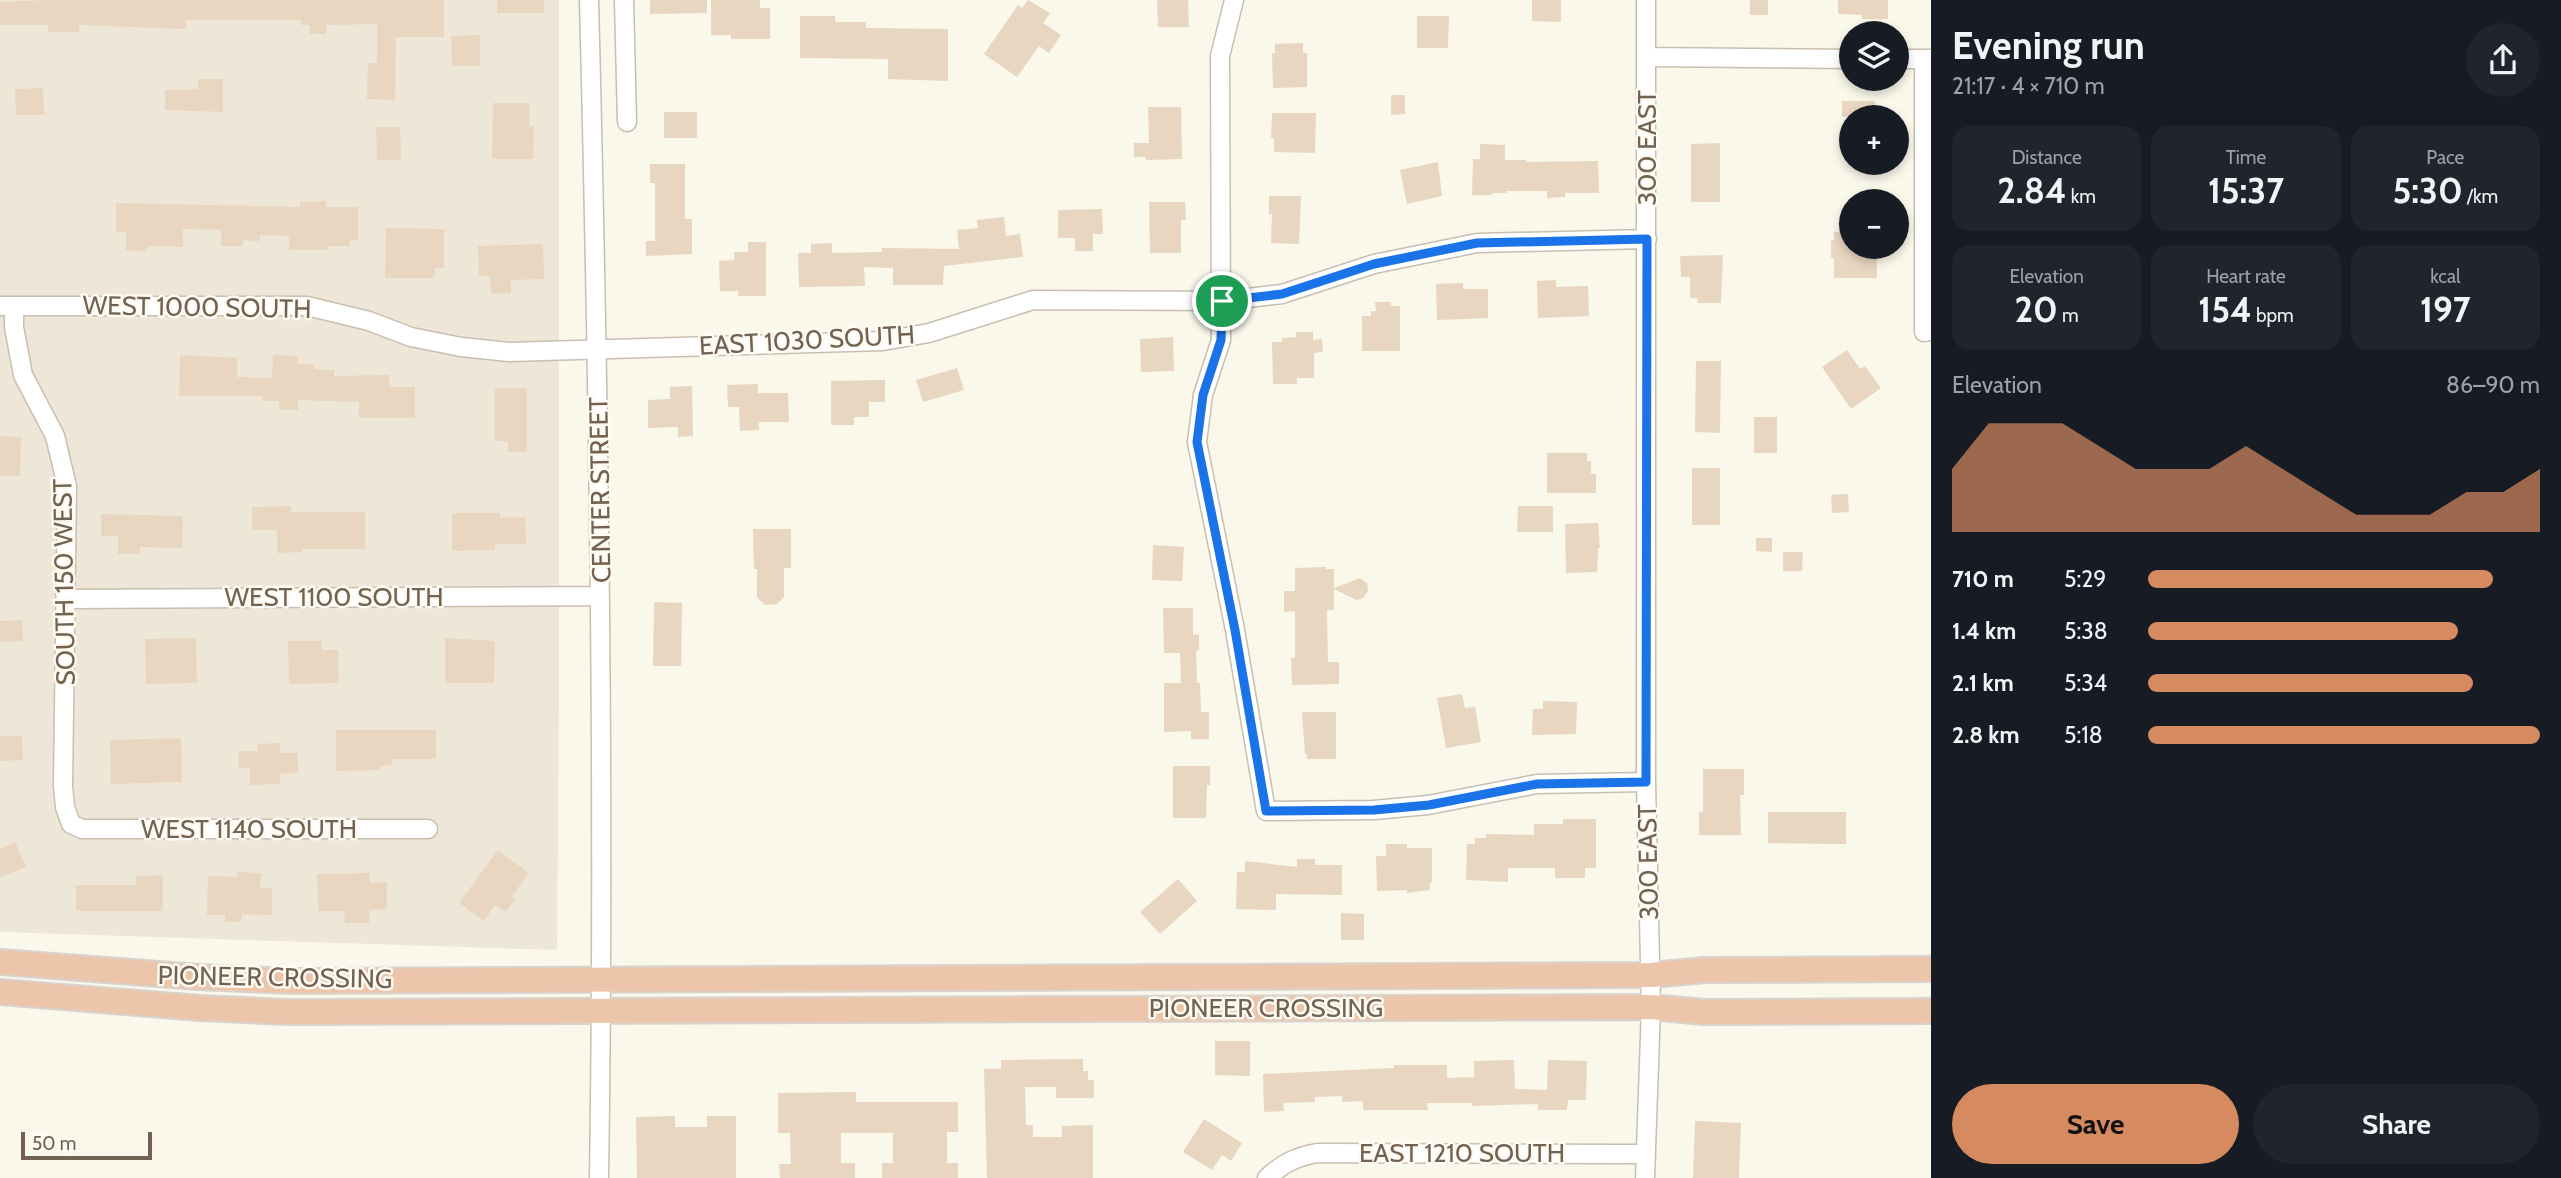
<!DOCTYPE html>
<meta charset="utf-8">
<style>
:root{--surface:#171b24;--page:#20242c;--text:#f1f3f6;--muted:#9ea1a6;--accent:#d58a60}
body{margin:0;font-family:Cabin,sans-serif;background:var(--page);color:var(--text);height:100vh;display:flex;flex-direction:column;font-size:26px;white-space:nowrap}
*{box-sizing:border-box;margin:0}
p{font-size:23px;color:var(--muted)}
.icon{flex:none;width:38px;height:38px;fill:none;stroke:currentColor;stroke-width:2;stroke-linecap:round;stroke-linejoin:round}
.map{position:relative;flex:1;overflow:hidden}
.details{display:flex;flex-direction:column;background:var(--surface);width:630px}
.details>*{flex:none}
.fabs{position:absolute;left:1839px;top:21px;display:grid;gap:14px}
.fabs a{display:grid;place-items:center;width:70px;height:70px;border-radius:50%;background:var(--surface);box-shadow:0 4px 10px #0003;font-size:35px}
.scale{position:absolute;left:21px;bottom:18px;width:131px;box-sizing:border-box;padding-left:7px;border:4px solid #736251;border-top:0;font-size:19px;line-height:24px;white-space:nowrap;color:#736251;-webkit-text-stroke:5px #fdfaf2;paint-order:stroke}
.pin{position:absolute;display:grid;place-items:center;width:60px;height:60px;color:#fff;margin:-30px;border:4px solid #fff;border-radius:50%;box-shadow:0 2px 7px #0007}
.round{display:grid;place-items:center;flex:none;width:74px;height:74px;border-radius:37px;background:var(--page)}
.overview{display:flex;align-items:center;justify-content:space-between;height:119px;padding:0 21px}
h1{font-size:38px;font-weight:700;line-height:52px}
.stats{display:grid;grid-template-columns:repeat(3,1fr);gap:10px;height:119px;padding:7px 21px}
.stats div{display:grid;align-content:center;border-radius:18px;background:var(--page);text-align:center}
.stats b{font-size:35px;font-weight:700}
.stats small{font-size:19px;font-weight:400}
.stats p{font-size:19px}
.chart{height:196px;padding:14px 21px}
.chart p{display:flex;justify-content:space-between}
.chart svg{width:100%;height:126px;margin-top:7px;fill:var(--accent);opacity:.7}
.action{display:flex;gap:14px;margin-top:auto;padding:14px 21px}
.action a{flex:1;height:80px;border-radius:42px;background:var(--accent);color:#111;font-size:28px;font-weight:700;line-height:80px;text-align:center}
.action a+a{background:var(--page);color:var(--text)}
ul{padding:0 21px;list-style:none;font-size:23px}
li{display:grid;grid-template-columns:112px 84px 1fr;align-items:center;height:52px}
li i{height:18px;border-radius:9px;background:var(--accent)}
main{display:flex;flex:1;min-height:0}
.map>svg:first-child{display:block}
.residential{fill:#eee7d8}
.building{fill:#e8d6c1}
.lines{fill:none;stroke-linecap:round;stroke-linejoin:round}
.minor-casing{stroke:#c9beaf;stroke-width:21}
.highway-casing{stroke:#d8d3ce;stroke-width:28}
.minor{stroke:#fff;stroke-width:18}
.highway{stroke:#edc5aa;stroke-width:24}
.route-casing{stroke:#fff;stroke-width:14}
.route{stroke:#1a73e8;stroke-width:9}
.labels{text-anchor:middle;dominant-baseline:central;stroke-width:5;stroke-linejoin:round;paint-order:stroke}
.street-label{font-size:26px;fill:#736251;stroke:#fdfaf2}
</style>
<main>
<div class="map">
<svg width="1931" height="1178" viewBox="0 0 1931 1178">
<rect width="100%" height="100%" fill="#faf7eb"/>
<path class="residential" d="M0 0H559V701L557 950 0 932Z"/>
<path class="building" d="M47 0H444V37H396L395 100 367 99 368 63H377V24L326 25V34H310L309 25H301V20H186V29L79 25V32H48V25H0V2Z
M497 0H544V13H497Z
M650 0H707V13L650 14Z
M711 0H760V8H770V39H731V35H711Z
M1028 0 1050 13 1043 23 1061 35 1049 53 1039 46 1017 77 984 54 1018 5 1022 8Z
M1157 0H1188L1189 27H1158Z
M1532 0H1561V22L1532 21Z
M1750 0H1768V15H1750Z
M1838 0H1888V19H1862V15L1838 14Z
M800 16H835V22H866V28L948 29V81L888 79V59L800 58Z
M1417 16H1449L1448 48H1417Z
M480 35V66H452L451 36Z
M1303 43V53H1307V87L1273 88 1272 53H1275V44Z
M198 79H223V112L165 110V90L198 89Z
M43 88 44 115H16L15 89Z
M1391 95H1405V114L1391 115Z
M1842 101H1875V117H1842Z
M493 103H529V126H534L533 159H492Z
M1148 107H1181L1182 159 1146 160 1145 157H1134V143H1149Z
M664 112H697V138H664Z
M1272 113H1316L1315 153 1274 152V138H1271Z
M376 127H400L401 160H377Z
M1720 143V202H1691V144Z
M1480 144 1505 145V160H1526V162L1598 161 1599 193H1565V197L1547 198V191H1506L1507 193H1492L1491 195H1472L1473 159H1480Z
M1438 162 1442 196 1407 204 1400 170Z
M650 164H685V219H692V254L646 256V241H655V183H650Z
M1269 196H1301L1299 244 1271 243 1272 214H1269Z
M326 201V207H358V240H350V246H328V250H289V236L260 235V241L243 240V246H221V230L183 229V247L147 246V251L126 250V232H116V203L300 207V202Z
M1149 202H1185L1186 220H1181V253H1150Z
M1102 209 1103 234H1093V251H1075V238H1058V210Z
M1004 217 1006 236 1020 234 1023 257 944 266 943 285H893V268L864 267 865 286 799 287 798 253H811V244L832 243V253L882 252V248L959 249 957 230 978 228 977 220Z
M386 228 444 229V268H435L434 278H385Z
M1834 232H1852V247H1877V278H1834V258H1831V240H1834Z
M748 242H766V296H738V291H720L719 261 734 260V252H748Z
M543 244 544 279 511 280V293L491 294 490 276H479L478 246Z
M1723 255 1721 303H1698L1697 298H1690V277H1681L1680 256Z
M1556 280V287L1588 286 1589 316 1538 318 1537 281Z
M1463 283V289H1488V318L1437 320 1436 284Z
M1375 302H1391V306H1400V351H1362V316H1371V311H1376Z
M1296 332H1313V340L1322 339 1323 352 1314 353V378H1297V384H1273L1272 342H1282V338L1296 337Z
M1173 337 1174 371 1141 372 1140 339Z
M1847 350 1860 369 1865 366 1881 388 1851 409 1822 367Z
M180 355 237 358V377L272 378 273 355 298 356V364H314V369L334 370V376L389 375V387H415V418H359V402L298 400V410H279V401H262V396H179Z
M1696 361H1721L1720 433 1695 432Z
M957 368 964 390 923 402 916 380Z
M885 380V402H869V417H854V425H831V381Z
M758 384V393H788L789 422H759V430L740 431 739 407H728L727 385Z
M692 386 693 436 678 437V427L648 428V400L670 399V387Z
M495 388H527V452H508V441H495Z
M1754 417H1777V453H1754Z
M0 436 21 437 20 476H0Z
M1547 453H1587V461H1591V474H1596V493H1547Z
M1692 468H1720V525H1692Z
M1848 494 1849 512 1832 513 1831 495Z
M291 506V512H365V549H302V552L277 553V530H252V507Z
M1518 506H1553V532H1517Z
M452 513H500V518L525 517 526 544H495V550L452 551Z
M101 514 183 516 182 548 140 547V554H118V536H101Z
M1598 523 1600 548H1598L1597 572 1566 573 1565 524Z
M753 529H791V568H784V597L777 604 765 605 757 597V569H754Z
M1756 538H1772V552L1756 551Z
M1153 545 1184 547 1182 581 1152 580Z
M1783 552H1803L1802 571H1783Z
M1326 567V569H1334V588L1360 578 1367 583 1368 591 1363 598 1357 600 1334 589V610H1327L1328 662H1339V684L1292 685 1291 658H1295V611L1284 612V591H1295V568Z
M654 602 682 603 681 666H653Z
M1163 608H1193V635L1199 634V650L1196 651 1197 683H1200L1201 712H1209V739H1191V731L1164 732V683H1181L1180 653H1164Z
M22 620 23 641 0 642V621Z
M196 638 197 683 146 684 145 639Z
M445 638 495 641 494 683H445Z
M288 641H322V650H338L339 683 289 684Z
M1462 694 1465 708 1475 707 1481 742 1446 748 1437 698Z
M1543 701 1577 702 1576 734 1532 735 1533 709H1543Z
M1302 712H1336V759H1307V754H1305Z
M336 730H436V759H392V765L380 766V770L336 771Z
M0 736H22L23 760 0 761Z
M181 738 182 782 111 784 110 740Z
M280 743V753H298V773L280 774V784L250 785V768H239V751H258V744Z
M1173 766H1210V785H1207L1206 818H1173Z
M1703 769H1744V795H1740L1741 835H1699V812H1703Z
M1768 812H1846V844L1768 843Z
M1563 819H1596V868H1585V878H1555V868H1508V882L1466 880 1467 844H1475V838H1486V834L1534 835V824H1563Z
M15 842 26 867 0 877V849Z
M1386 844H1407V848H1432V883H1430V890L1407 893V890L1377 891 1376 856H1386Z
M498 850 529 873 512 896 515 899 506 912 495 905 484 921 459 903Z
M1297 859H1315V865H1342V895L1276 894V910L1236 909 1237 872H1245V861L1297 867Z
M237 872 261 873 260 888H272V915L242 914 241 922H225V915H207L208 876 237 877Z
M370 873V883L387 882V909L369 910V923H345L344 911H318L317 874Z
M163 875V911H76V885H136V876Z
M1178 879 1197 901 1160 934 1140 912Z
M1341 913 1364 914V940H1341Z
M1215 1041H1250V1076L1215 1075Z
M1083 1059V1071H1088V1080H1094V1098H1056V1087H1025L1026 1125H1033V1137H1062V1126L1093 1125V1178H987L984 1069H1001V1060Z
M1514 1060 1515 1089 1547 1090 1548 1060 1587 1061 1586 1100H1568L1567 1110H1538V1104L1472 1106V1103H1427L1428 1110H1363V1101L1342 1102V1096L1315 1097V1102L1283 1103 1284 1111 1264 1112 1263 1074 1394 1068V1065H1447V1078L1474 1077V1061Z
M856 1092V1102H958V1132H947V1163H958V1178H882V1163H893V1133H841V1163H855V1178H780L779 1164H791L790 1133H778V1093Z
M675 1116V1127H707V1116H736V1178H637L636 1117Z
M1204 1119 1242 1143 1231 1161 1222 1155 1212 1170 1183 1152Z
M1695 1121 1741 1123 1739 1178H1693Z"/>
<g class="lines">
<g class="minor-casing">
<path id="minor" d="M589 0C599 393 605 785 599 1178
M624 0 627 122
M1234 0 1220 56 1221 340 1203 395 1197 442 1235 630 1266 811 1374 810 1428 805 1537 784 1646 782
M1646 57 1852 59
M1897 59H1931
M1924 59V332L1931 331
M0 306H307L369 321 411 337 461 347 509 352 883 341 929 333 1033 300 1222 301 1282 294 1374 264 1477 243 1647 239
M14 306V327L23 375 55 436 67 486 63 786 65 807 71 824 82 829H428
M67 599 600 596
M1267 1178C1283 1163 1296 1157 1317 1153L1645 1154
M1645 1178 1651 1007 1646 782V0"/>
</g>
<g class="highway-casing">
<path id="highway" d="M0 962 198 977 290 981 1651 975 1705 970 1931 969
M0 992 200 1008 289 1012 1651 1007 1704 1012 1931 1011"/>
</g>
<use href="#minor" class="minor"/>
<use href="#highway" class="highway"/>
</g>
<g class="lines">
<g class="route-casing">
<path id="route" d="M1647 239 1646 782 1537 784 1429 805 1374 810 1266 811 1235 630 1197 442 1203 395 1221 340 1222 301 1282 294 1374 264 1477 243Z"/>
</g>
<use href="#route" class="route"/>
</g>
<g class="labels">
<g class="street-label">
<text transform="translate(1647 148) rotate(-90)">300 EAST</text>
<text transform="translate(197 307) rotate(1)">WEST 1000 SOUTH</text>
<text transform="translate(807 340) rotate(-3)">EAST 1030 SOUTH</text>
<text transform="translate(600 490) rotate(-91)">CENTER STREET</text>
<text transform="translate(64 582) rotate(-91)">SOUTH 150 WEST</text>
<text x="334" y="597">WEST 1100 SOUTH</text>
<text x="249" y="829">WEST 1140 SOUTH</text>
<text transform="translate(1648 862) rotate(-91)">300 EAST</text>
<text transform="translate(275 977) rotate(1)">PIONEER CROSSING</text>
<text x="1266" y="1008">PIONEER CROSSING</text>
<text x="1462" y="1153">EAST 1210 SOUTH</text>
</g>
</g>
</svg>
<div class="fabs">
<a><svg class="icon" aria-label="layers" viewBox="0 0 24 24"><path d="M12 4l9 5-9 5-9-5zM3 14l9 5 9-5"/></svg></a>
<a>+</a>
<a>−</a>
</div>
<div class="scale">50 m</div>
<div class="pin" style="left:1222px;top:301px;background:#1e9e55"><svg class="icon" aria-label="arrive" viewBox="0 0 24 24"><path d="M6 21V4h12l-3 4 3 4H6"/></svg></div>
</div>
<section class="details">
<div class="overview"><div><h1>Evening run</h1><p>21:17 · 4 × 710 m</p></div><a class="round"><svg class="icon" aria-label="share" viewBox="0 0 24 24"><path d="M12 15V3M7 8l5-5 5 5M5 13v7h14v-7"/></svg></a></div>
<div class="stats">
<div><p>Distance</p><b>2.84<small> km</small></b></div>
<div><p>Time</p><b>15:37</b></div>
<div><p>Pace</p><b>5:30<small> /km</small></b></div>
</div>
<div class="stats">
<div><p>Elevation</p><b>20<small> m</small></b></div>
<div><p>Heart rate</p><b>154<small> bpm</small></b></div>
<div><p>kcal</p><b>197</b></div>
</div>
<div class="chart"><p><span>Elevation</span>86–90 m</p>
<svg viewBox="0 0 160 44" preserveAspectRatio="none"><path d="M0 44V22L10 6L20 6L30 6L40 14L50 22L60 22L70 22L80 14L90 22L100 30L110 38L120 38L130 38L140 30L150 30L160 22V44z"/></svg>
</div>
<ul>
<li><b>710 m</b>5:29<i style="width:88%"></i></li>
<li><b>1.4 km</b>5:38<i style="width:79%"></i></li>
<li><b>2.1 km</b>5:34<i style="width:83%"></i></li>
<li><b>2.8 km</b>5:18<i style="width:100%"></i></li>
</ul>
<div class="action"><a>Save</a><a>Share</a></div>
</section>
</main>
